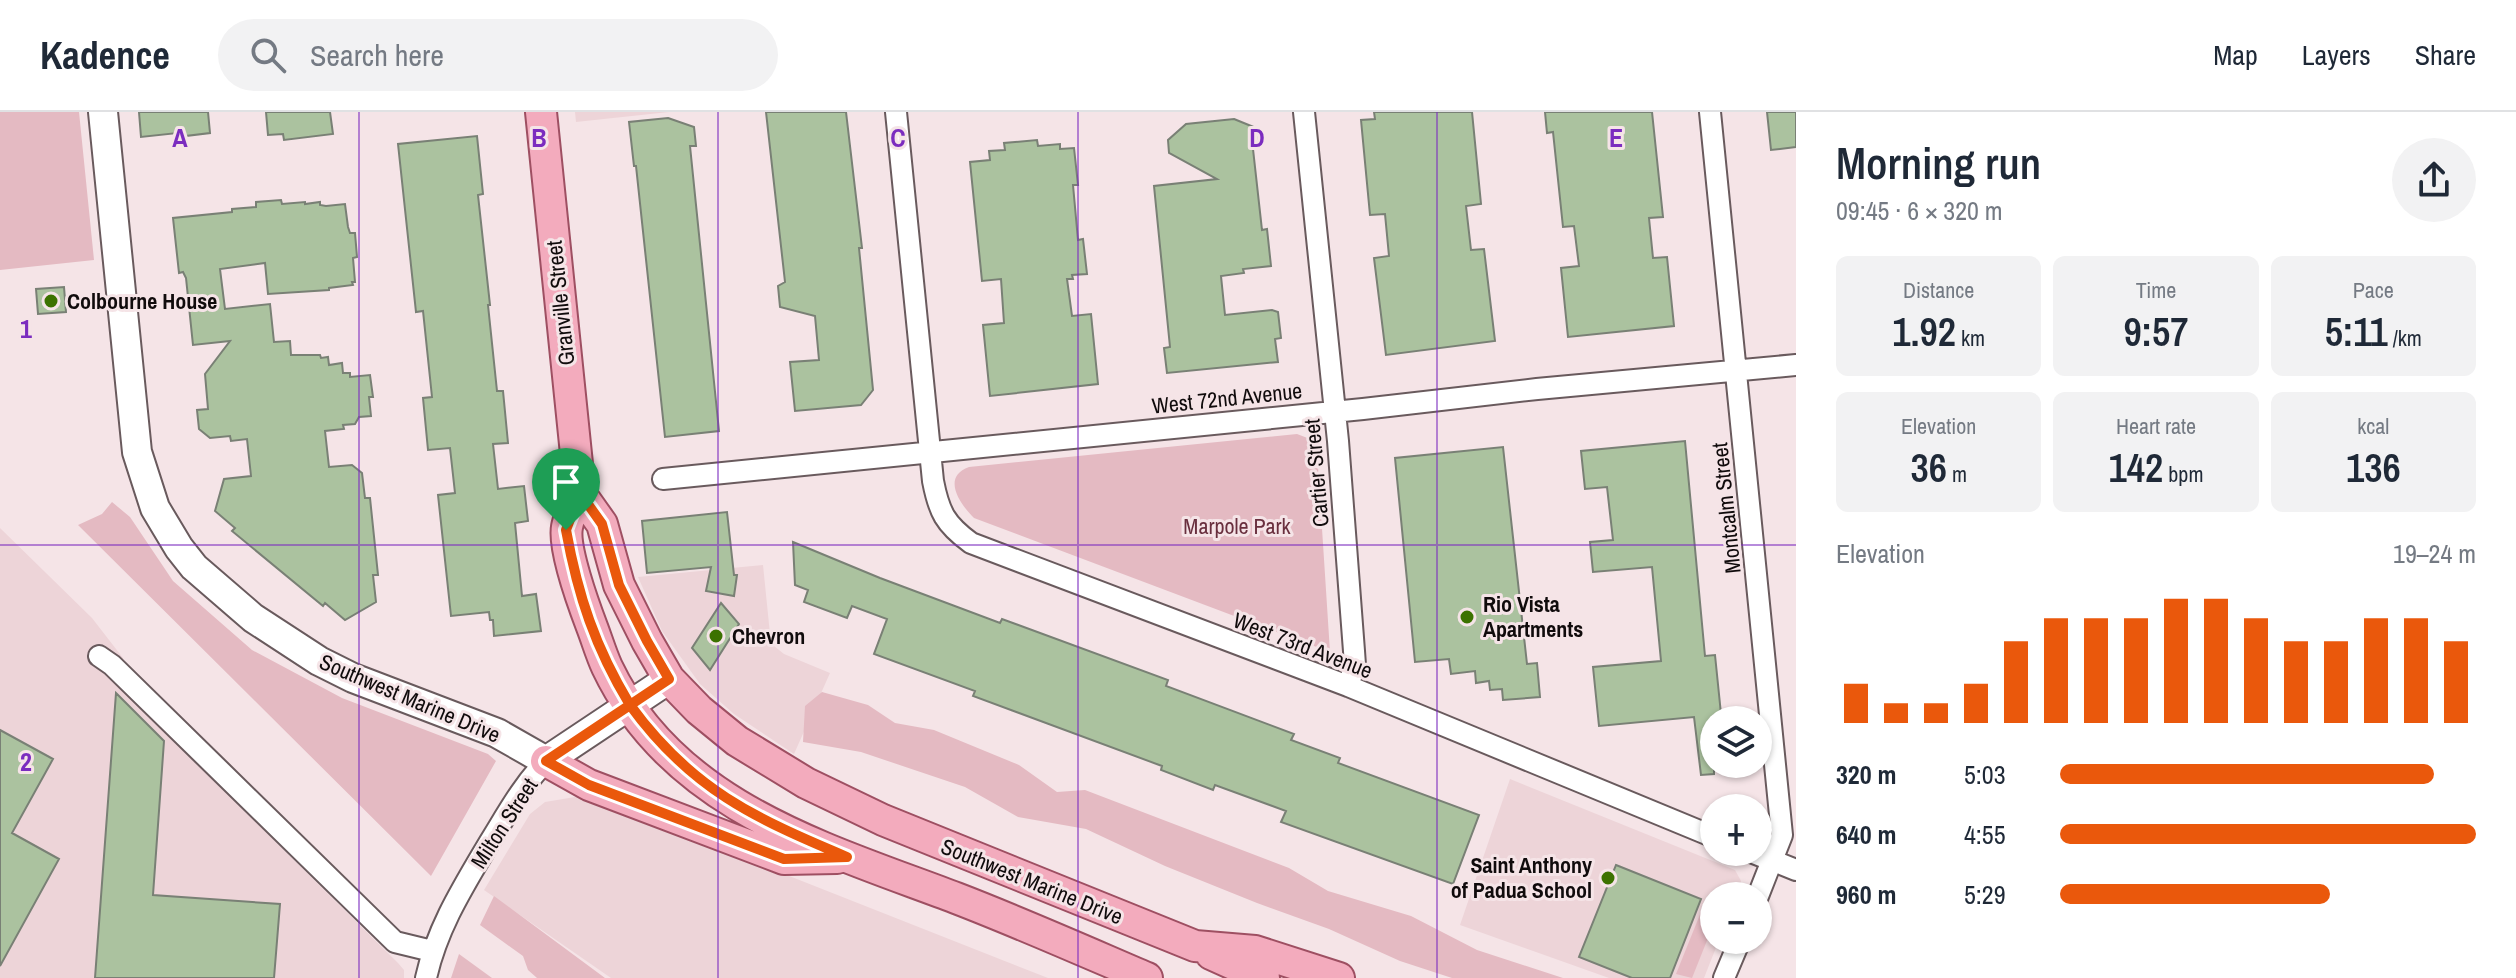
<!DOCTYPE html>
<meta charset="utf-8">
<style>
:root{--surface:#fff;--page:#f2f2f3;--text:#1f2937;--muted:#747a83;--line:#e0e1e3;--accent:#ea580c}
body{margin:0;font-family:"Archivo Narrow",sans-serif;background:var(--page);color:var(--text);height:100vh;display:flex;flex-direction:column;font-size:30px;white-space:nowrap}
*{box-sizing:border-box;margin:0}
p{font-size:26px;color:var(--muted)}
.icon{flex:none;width:44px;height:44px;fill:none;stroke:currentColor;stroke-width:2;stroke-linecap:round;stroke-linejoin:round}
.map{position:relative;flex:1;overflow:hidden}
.panel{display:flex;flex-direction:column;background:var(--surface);width:720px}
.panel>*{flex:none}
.controls{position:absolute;left:1700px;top:594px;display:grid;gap:16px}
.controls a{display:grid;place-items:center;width:72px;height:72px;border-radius:50%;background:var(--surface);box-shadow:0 2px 6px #0004;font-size:40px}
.pin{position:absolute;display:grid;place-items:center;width:68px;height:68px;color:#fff;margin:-82px -34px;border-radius:50% 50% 50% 0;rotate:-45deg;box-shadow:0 0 8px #0007}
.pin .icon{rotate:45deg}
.round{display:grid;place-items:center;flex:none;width:84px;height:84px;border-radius:42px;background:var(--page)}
.headline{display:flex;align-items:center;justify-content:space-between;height:136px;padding:0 40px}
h1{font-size:44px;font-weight:600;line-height:60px}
.metrics{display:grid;grid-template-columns:repeat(3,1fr);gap:12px;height:136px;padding:8px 40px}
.metrics div{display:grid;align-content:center;border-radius:12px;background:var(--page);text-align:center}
.metrics b{font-size:40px;font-weight:600}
.metrics small{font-size:22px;font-weight:400}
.metrics p{font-size:22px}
.chart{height:224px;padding:16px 40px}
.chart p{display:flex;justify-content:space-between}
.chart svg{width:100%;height:144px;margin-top:8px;stroke:var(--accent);stroke-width:6}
ul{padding:0 40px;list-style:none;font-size:26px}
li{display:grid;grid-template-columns:128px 96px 1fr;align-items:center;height:60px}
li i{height:20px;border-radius:10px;background:var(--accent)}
header{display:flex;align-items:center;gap:48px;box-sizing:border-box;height:112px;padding:0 40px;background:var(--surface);border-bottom:2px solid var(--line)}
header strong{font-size:38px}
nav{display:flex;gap:44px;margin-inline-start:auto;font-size:28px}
.search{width:560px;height:72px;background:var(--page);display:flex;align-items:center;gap:20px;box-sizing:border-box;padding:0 28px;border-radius:44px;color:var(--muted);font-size:30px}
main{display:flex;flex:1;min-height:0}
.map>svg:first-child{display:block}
.built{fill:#edd4d8}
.green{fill:#e4bac2}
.building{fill:#abc29f;stroke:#798075;stroke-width:2}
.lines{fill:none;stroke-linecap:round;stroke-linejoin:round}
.street-casing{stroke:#695a5d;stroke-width:24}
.secondary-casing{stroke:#695a5d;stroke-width:32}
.primary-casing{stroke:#9e4f62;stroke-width:34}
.street{stroke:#fff;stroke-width:20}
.secondary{stroke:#fff;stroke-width:28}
.primary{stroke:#f3abbd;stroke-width:30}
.route-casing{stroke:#fff;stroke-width:16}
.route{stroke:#ea580c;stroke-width:10}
.grid{fill:none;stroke:#7b2cbf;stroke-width:2;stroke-opacity:0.55}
.poi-dot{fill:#3c7200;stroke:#f5e4e7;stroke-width:3}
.labels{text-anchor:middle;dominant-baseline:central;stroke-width:6;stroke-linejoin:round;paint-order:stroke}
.poi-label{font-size:22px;font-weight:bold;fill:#100b0c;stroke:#f5e4e7;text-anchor:start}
.street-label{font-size:22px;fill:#100b0c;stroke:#f5e4e7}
.park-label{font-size:22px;fill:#692f3e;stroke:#f5e4e7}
.grid-label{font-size:26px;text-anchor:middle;font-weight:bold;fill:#7b2cbf;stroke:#f5e4e7;stroke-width:6;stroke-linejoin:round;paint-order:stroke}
</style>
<header>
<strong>Kadence</strong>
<div class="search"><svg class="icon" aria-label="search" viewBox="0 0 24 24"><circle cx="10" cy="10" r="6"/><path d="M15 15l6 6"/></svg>Search here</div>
<nav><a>Map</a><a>Layers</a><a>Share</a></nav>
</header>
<main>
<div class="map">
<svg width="1796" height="866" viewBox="0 0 1796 866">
<rect width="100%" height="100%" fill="#f5e4e7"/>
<path class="built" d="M575 0H669L576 10Z
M0 416 92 506 123 546 118 574 398 851 404 858V866H0Z
M763 453 770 522 774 534 784 542 830 561 794 642 734 602 700 572 662 519 638 465Z
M1510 667 1735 758 1741 769 1737 784H1714V828H1719L1704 866H1609L1460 813Z
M581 684 670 717 1048 866H611L484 778 530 702 545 690Z"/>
<path class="green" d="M0 0H79L94 148 0 158Z
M1297 322 1310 327 1317 339 1330 540 974 406C960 392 941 365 969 355Z
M112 390 130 405 173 469 252 538 342 586 488 642 496 649 431 764 78 413 102 402Z
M822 580 868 593 895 611 934 618 1019 653 1057 680 1085 678 1289 756 1328 779 1411 804 1477 838 1563 866H1452L1400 849 1329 817 1257 791 1165 754 1086 717 1018 705 965 675 861 640 803 630 805 594Z
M494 784 605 866H537L528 858 523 844 480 813Z
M1703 795 1714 800V811L1692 866 1676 862Z
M459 842 492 866H451Z"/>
<path class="building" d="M139 0H208L210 21 177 25V21L141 25Z
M266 0H330L333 22 284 28 283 22 268 23Z
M766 0H846L862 136H859L873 278 861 293 795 299 790 250 819 248 815 204 780 195 778 174 785 170Z
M1374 0H1472L1481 92 1466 94 1471 138 1484 137 1495 229 1386 243 1374 146 1389 144 1385 102 1370 103 1361 8 1375 7Z
M1545 0H1652L1663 105 1649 106 1653 146 1667 145 1674 214 1568 225 1561 156 1579 154 1574 114 1563 115 1553 20 1547 21Z
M1767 0H1796V35L1771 38Z
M668 6 694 15 696 34H690L719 319 665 325 636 54H634L629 10Z
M1234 7 1261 18 1262 32 1253 37 1262 118 1267 117 1271 154 1243 157 1244 161 1221 164 1225 203 1272 198 1278 200 1281 226 1275 227 1278 250 1167 261 1164 236 1170 235 1154 74 1217 67 1169 41 1168 28 1186 12Z
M477 24 483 82 478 83 490 193H488L497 279H503L508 331 493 332 498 377 524 374 528 409 515 411 522 484 536 482 541 519 494 524 493 508H490L489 500 451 504 438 383 455 381 450 336 428 338 423 286 432 285 423 199 416 200 398 32Z
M1037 28 1038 34 1060 32V37L1074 36 1078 73H1073L1078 128 1083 127 1087 162 1072 163 1073 167H1067L1072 204 1091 202 1098 272 990 284 983 213 1004 211 1001 167 982 169 970 50 990 48 989 39 1005 38 1004 31Z
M281 88 282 92 305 90V92L320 90V93L326 94 345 92 348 115 350 121H355L357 145 353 146 355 170H352L353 173 329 176V178L268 182 265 151 220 157 225 197 270 192 274 230 290 229 291 243H320L321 246 328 245 329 253 342 251 343 261H350V265L370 263 373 285H369L371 304 359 305 355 312 343 313 344 317 325 319 329 355 352 353 362 361 365 386H370L378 463H373L376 490 345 508 325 491 323 494 232 419 235 416 215 399 224 367 251 364 247 327 231 329 230 324 210 326 199 317 197 298 208 297 205 262 230 229 193 233 186 166 183 160 179 161 173 106 232 100V97L256 95V90Z
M64 175 66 200 38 202 36 177Z
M1685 329 1705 544 1715 543 1721 602 1714 603V662L1701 663 1694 605 1599 614 1593 555 1661 549 1652 455 1593 460 1590 430 1613 428 1607 375 1585 377 1581 339Z
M1503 335 1527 552 1537 551 1540 585 1503 588 1502 577 1490 578 1489 569 1476 571 1475 559 1451 562 1449 547 1415 550 1395 346Z
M727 400 734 463H737L734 484 706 479 711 455 647 461 642 409Z
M793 430 880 466 1000 511 1002 507 1168 568 1166 574 1294 622 1291 628 1340 646 1338 651 1479 703 1453 772 1281 710 1286 699 1215 673 1213 678 1161 658 1162 654 973 584 975 579 874 542 887 507 852 494 847 506 804 490 808 478 795 473Z
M721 491 739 512 710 558 692 536Z
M116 581 164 629 153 783 280 792 274 866H95Z
M0 618 53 647 12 721 59 747 0 854Z
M1616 753 1701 787 1670 866H1632L1579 845Z"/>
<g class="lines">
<g class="street-casing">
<path id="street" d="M896 0 933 369C939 400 945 412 971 431L1348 574 1714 725
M1304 0 1338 329 1354 539 1355 553 1348 574
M1710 0 1782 723 1758 784
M663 367 1363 297 1537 277 1796 253
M99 544 112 553 395 830 432 839
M1751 740 1796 758
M426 866C437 816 463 775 489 731 507 702 522 674 546 649
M1724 866 1740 828"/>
</g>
<g class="secondary-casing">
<path id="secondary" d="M103 0 137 340 155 396 179 436 194 455 253 506 319 549 353 566 497 621 546 649 669 567"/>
</g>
<g class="primary-casing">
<path id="primary" d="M541 0 580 381C575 392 569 404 567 415 563 436 584 494 592 515 597 528 601 542 607 555 673 694 824 736 956 786 1021 811 1084 839 1147 866
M580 381 602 412 619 473 647 529 669 567 699 598 737 629 806 671 883 708 1195 834 1255 839 1339 866
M546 649 589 673 784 747 837 746
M1211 842 1264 866"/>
</g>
<use href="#street" class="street"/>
<use href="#secondary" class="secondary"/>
<use href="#primary" class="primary"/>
</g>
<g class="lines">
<g class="route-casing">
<path id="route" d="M566 418C578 484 595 535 630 593L546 649 589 673 784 747 847 745C754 706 691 677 630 593L669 567 647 529 619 473 602 412 580 381 566 418"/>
</g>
<use href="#route" class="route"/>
</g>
<path class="grid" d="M359 0V866M718 0V866M1078 0V866M1437 0V866M0 433H1796"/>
<g class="poi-dot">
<circle cx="51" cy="189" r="8"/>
<circle cx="1467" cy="505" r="8"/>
<circle cx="716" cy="524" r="8"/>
<circle cx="1608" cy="766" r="8"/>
</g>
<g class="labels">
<g class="poi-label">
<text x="67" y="189">Colbourne House</text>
<text x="1483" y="492">Rio Vista<tspan x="1483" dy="25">Apartments</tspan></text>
<text x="732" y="524">Chevron</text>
<text x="1592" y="753" text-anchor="end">Saint Anthony<tspan x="1592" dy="25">of Padua School</tspan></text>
</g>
<g class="street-label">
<text transform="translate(560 191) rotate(-96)">Granville Street</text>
<text transform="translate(1227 286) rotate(-6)">West 72nd Avenue</text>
<text transform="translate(1316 361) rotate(-95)">Cartier Street</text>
<text transform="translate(1726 396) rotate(-96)">Montcalm Street</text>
<text transform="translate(1303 533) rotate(21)">West 73rd Avenue</text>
<text transform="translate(410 586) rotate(23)">Southwest Marine Drive</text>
<text transform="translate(504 711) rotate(-57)">Milton Street</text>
<text transform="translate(1032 769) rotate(22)">Southwest Marine Drive</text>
</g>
<g class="park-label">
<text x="1237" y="414">Marpole Park</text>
</g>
</g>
<g class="grid-label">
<text x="180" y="35">A</text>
<text x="539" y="35">B</text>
<text x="898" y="35">C</text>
<text x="1257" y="35">D</text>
<text x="1616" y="35">E</text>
<text x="26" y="226">1</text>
<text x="26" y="659">2</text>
</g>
</svg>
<div class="controls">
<a><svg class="icon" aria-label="layers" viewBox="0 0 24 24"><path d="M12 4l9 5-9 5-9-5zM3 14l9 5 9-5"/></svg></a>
<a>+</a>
<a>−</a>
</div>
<div class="pin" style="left:566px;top:418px;background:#1e9e55"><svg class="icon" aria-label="arrive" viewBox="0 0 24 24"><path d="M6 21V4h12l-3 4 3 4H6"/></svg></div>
</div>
<section class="panel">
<div class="headline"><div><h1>Morning run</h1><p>09:45 · 6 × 320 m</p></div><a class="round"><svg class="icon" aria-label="share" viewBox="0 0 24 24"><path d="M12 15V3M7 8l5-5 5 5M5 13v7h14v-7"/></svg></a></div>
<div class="metrics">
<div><p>Distance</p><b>1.92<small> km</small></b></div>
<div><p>Time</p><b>9:57</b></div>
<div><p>Pace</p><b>5:11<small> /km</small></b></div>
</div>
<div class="metrics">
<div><p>Elevation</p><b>36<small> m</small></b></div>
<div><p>Heart rate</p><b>142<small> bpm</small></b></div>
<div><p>kcal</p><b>136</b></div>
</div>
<div class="chart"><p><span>Elevation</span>19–24 m</p>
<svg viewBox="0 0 160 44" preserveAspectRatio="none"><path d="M5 44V32M15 44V38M25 44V38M35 44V32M45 44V19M55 44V12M65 44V12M75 44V12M85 44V6M95 44V6M105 44V12M115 44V19M125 44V19M135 44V12M145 44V12M155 44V19"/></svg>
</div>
<ul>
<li><b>320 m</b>5:03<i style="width:90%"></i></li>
<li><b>640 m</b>4:55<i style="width:100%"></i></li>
<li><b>960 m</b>5:29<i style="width:65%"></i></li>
</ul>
</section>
</main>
